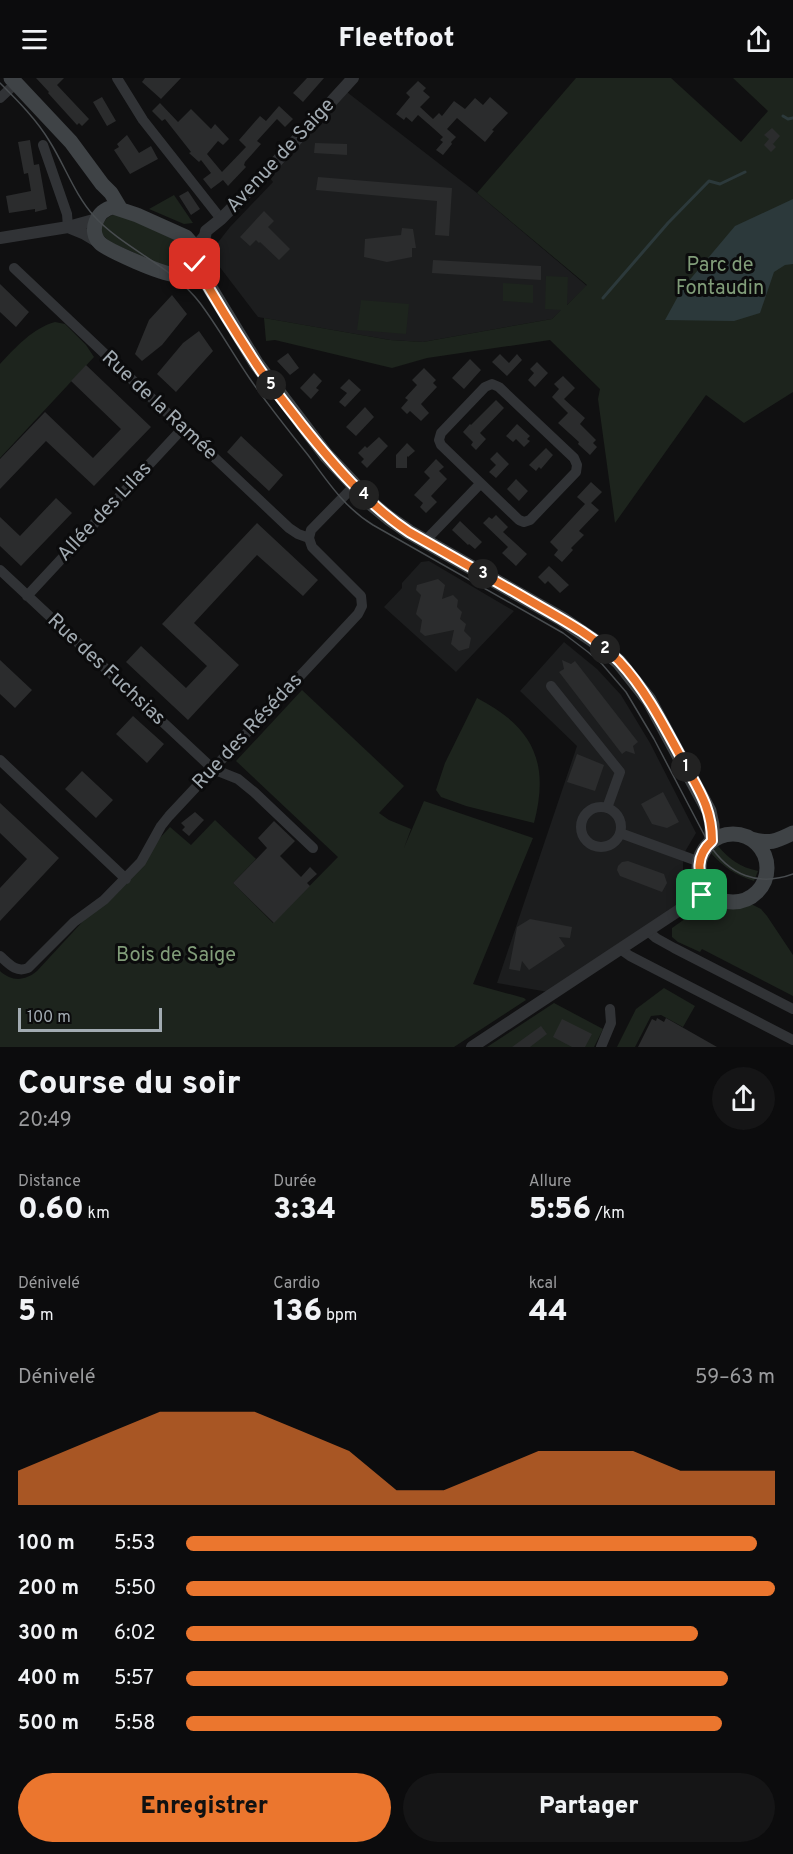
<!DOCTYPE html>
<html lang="fr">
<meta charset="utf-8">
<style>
:root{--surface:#0c0c0d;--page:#151516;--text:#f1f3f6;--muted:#9a9b9d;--accent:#eb762e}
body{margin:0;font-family:Overpass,sans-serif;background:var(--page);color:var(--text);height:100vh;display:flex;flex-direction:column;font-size:22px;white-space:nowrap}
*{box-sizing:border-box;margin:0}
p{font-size:20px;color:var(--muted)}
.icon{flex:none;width:33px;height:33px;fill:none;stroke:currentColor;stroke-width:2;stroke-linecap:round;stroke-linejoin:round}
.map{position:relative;height:969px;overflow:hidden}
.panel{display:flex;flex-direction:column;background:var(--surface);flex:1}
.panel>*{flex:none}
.scale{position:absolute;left:18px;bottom:15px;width:144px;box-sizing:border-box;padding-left:6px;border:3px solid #a2abb2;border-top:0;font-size:16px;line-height:21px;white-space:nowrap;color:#a2abb2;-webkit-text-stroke:4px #0b0b0c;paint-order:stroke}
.pin{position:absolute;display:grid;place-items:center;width:51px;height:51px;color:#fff;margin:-26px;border-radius:12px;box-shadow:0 3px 9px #0006}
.km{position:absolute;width:30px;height:30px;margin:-15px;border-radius:50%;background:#222;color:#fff;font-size:16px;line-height:30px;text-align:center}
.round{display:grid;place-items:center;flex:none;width:63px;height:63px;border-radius:32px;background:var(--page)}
.headline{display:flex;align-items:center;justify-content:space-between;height:102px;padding:0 18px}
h1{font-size:33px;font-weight:800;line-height:45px}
.metrics{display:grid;grid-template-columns:repeat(3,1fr);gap:9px;height:102px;padding:6px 18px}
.metrics div{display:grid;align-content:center}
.metrics b{font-size:30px;font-weight:800}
.metrics small{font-size:16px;font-weight:400}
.metrics p{font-size:16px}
.chart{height:168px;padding:12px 18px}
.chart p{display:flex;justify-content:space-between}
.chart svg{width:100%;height:108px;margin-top:6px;fill:var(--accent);opacity:.7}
.action{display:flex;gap:12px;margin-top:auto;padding:12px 18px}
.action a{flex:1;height:69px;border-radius:36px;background:var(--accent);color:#111;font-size:24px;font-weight:800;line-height:69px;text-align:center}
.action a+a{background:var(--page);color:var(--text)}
ul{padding:0 18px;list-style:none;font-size:20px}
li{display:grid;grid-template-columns:96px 72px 1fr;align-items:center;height:45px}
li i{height:15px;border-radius:8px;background:var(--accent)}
header{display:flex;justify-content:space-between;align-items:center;height:78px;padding:0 18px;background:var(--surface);font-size:27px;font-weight:800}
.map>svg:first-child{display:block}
.built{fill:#1c1d1e}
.green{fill:#1d241d}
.water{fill:#2c393b}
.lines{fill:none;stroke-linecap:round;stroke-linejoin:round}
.stream{stroke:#2c393b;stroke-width:3}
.building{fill:#2b2c2d}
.minor{stroke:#313336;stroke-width:10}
.tertiary{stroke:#313336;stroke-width:12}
.secondary{stroke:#3f4346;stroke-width:15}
.tram{stroke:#484c4f;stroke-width:1.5}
.route-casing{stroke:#fff;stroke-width:12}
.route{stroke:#eb762e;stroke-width:8}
.labels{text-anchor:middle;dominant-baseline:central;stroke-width:6;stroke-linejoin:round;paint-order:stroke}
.street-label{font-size:20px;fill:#a2abb2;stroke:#0b0b0c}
.park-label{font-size:20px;fill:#819d79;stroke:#0b0b0c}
</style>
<header><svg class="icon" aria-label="menu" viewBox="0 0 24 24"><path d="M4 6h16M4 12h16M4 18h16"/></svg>Fleetfoot<svg class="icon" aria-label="share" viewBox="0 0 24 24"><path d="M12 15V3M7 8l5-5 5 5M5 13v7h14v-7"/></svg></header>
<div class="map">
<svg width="793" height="969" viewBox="0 0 793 969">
<rect width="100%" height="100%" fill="#101011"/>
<path class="built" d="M343 11 477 115 587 208 552 241 423 264 390 262 258 239 219 188 214 191 205 181 230 149 273 104 266 95Z
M429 483 514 533 456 594 384 529 402 510V505L421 484Z
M564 564 597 591 621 617 650 665 696 755 683 777V791L687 812 693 820 554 915 497 905 577 668 520 613Z"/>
<path class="green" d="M576 0H671L741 64 768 33 733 0H793V314L744 345 706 317 615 445 598 321 600 311 550 262 427 280 392 290 275 262 266 263 264 240 390 262 423 264 552 241 561 232 545 231 546 198 568 199 567 227 587 207 477 115Z
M174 117 193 145 184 146 149 131Z
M115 136 180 161 187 172 186 181 180 187 169 190 110 164 101 155C102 144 105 140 115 136Z
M503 205 533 207V225L503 223Z
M361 222 409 226 406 256 357 252Z
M55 244 65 246 86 267 94 279 0 380V286C16 269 33 250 55 244Z
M302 612 404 708 379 735 389 742 411 751 404 770 424 723 533 760 473 906 524 920 526 922 454 969H0V893C12 904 25 903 37 893L170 749 191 767 215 742 256 781 233 805 273 845 338 779 236 683Z
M477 620C533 649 550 684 534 745L466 728 441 719 436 712 445 685Z
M718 768C730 782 740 789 758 793L754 803C736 797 724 790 711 775Z
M709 824 733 829 751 826 761 831 767 838 793 877V918L702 871 700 874 678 864 672 859V850Z
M664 910 695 928 683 949 661 937 651 938 635 969H617L636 931Z
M554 925 603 951 594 969H487Z"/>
<path class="water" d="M793 121V186L785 187 774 194 760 235 734 243 665 242 682 211 735 148Z"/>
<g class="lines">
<path class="stream" d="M783 38 788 41 793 40
M603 220 668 145 709 103 720 106 745 94"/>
</g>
<path class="building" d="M36 0H64L57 7 89 41 82 48 79 45 77 47 48 15 49 14Z
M145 0H181L161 21 142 4Z
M307 0H324L303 24 293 15Z
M418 3 426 10 423 13 430 19 420 29 433 41 439 35 442 38 454 23 465 31 475 20 483 27 490 19 508 35 492 52 494 53 485 64 457 40 447 51 456 59 451 64 452 66 443 77 436 72 443 64 440 62 443 59 433 50 418 37 412 44 406 39 404 42 396 36 410 19 406 15Z
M102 19 116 43 107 48 93 24Z
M160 25 178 44 191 31 211 51 215 46 229 61 223 67 218 63 207 76 222 94 246 69 239 62 260 38 266 43 279 28 293 41 285 49 277 41 257 63 261 66 245 84 244 87 246 89 228 108 223 102 211 111 203 101 211 95 201 82 199 84 189 75 191 74 165 41 162 43 152 33Z
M772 50 780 58 773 66 771 64 776 69 771 74 764 67 769 61 764 57Z
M127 57 139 75 151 68 158 81 130 96 114 72 119 69 117 66Z
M30 62 34 87 39 86 47 131 35 134V131L9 135 6 118 31 113 28 95 24 96 18 64Z
M315 65 347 66V77L314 75Z
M318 99 452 110 449 158 435 157 437 123 316 112Z
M188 113 200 131 191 137 179 118Z
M264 133 274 143 268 149 290 171 279 182 260 164 259 165 256 162 250 168 240 159Z
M402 150 413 151 416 170H412V179L387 184 364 179 365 161 401 157Z
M433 182 541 188V202L432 195Z
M0 206 29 234 16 249 0 234Z
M172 217 187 236 162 267 142 283 135 276 149 242Z
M199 253 213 273 176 314 157 296 183 265Z
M288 275 299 290 290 297 277 283Z
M500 276 509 285 517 276 522 282 507 298 492 284Z
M470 281 481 292 464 311 452 300Z
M537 284 548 295 535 309 528 302 534 295 530 291Z
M86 287 151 349 94 408 46 363 0 411V381L45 334 93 380 121 351 71 303Z
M424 290 436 302 433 305 437 309 421 326 429 335 421 343 410 333 407 336 401 330 408 322 405 320 417 307 412 302Z
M314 295 322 303 316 310 319 312 311 321 300 310Z
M563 298 575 310 564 321 585 340 580 346 596 362 593 365 597 369 590 377 578 366 579 364 558 345 568 335 552 319 559 311 554 306Z
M349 301 361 312 345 329 339 324 347 315 340 310Z
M496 322 504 330 480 355 486 361 476 372 471 367 473 364 463 354 470 346 471 347Z
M365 329 374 339 356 358 346 349Z
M517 346 530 358 527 361 530 363 524 369 516 361 513 364 506 358Z
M241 358 283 397 269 413 227 374Z
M379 359 388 368 367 390 361 384 364 381 358 375 365 368 367 370Z
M407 365 415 373 408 379 407 378V390H396V377Z
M546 370 553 377 541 391 539 389 536 393 529 387Z
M497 374 509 386 496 400 489 394 496 387 490 381Z
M436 381 444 389 439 393 447 401 431 418 437 424 426 435 420 429 423 425 414 417 430 400 424 394Z
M516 401 528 413 519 423 507 411Z
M591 404 602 414 591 425 599 432 579 453 584 457 571 470 573 472 562 484 554 477 558 472 550 464 585 426 577 419Z
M56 420 72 435 21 488 0 468V439L20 458Z
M496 437 508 449 503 454 527 476 516 488 502 475 508 469 483 445 489 439 492 441Z
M460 443 482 464 475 471 469 466 468 467 452 452Z
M257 445 318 502 303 518 257 477 194 545 239 587 188 642 126 584 141 568 186 610 207 588 162 546Z
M549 488 569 507 560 515 548 503 545 506 538 499Z
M438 501 445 507 442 521 453 517 458 522 457 529 462 534 460 541 466 546 464 553 471 560 469 570 459 573 451 566 454 552 425 558 420 554 422 542 416 536 421 517 416 512 417 507Z
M0 582 32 612 15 630 0 616Z
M562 582 571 586 575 583 638 664 633 668 635 676 626 673 622 676 559 594 564 591Z
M133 638 164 666 147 685 116 656Z
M577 676 604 687 595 713 567 704Z
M82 693 113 722 96 740 65 711Z
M663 714 679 744 667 750 652 746 641 726Z
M0 725 59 780 0 843V810L27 781 0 755Z
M195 734 204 742 189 758 182 752 185 749 181 745Z
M274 743 295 763 280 778 301 799 310 789 317 796 307 805 310 808 274 845 233 805 267 770 258 760Z
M628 783 664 796 667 805 662 814 620 798 617 792 618 788 622 784Z
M530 841 572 849 570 860 559 859 565 868 529 892 522 883 520 893 509 891 517 849Z
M657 940 664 944 666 940 717 969H638L652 941 656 943Z
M562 941 592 956 585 969H572L553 959Z
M541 948 547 956 530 969H512Z"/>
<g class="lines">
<path class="minor" d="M117 0 143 42 221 141
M0 20 16 5
M43 67 67 136 68 149
M14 190 289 450 298 456 309 460
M492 306 499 309 574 380 577 387 576 394 530 442 524 444 519 442 441 367 439 362 441 355 485 309Z
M425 463 480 406
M0 492 213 691 238 701 254 714 313 770
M27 518 183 350
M551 608 620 694 607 730
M0 682 126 801
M581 749a20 20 0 1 1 40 0a20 20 0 1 1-40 0Z
M620 755 700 784
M648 853 656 860 674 870 793 931
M620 871 630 878 793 962
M0 878C9 886 16 895 28 890L74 844 104 822 141 784 161 748 169 738 358 536 362 528 361 518 312 469 309 460 311 452 355 407
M601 969 611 945 610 931"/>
<path class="tertiary" d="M68 149 85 156 100 165
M0 160 68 149 97 141
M194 171 205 158 206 153 221 141 266 95 353 0
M472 969 708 813"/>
<path class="secondary" d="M11 0 71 64 102 106 111 115 120 130
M113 129 137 137 186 159C193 166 196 174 192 184 189 190 181 196 173 196 164 197 107 172 100 165 88 153 97 132 113 129Z
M193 182 256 285 326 377 372 426 389 440 409 454 562 541 596 564 619 584 649 622 709 733 712 747V763
M699 790a34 34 0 1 1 68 0a34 34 0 1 1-68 0Z
M751 761C770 766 775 764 793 755"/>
<path class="tram" d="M0 5C18 23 37 42 50 64 65 88 75 117 94 138 125 172 170 186 200 225 218 249 233 276 250 301 268 327 288 352 308 377 327 403 345 430 373 447L563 555 588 574 602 586 626 614 654 661 709 766C729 797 758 809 793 796"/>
</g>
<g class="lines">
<g class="route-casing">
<path id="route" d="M195 186C214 219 234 252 255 284 269 306 286 326 302 347 333 386 367 426 409 454 446 475 483 496 520 517 554 537 591 555 619 583 646 612 664 648 683 683 698 711 712 729 712 763 696 777 696 796 708 813L702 817"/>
</g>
<use href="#route" class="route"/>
</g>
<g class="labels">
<g class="street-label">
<text transform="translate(281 78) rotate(-47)">Avenue de Saige</text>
<text transform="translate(159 328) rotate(43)">Rue de la Ramée</text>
<text transform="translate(105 434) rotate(-47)">Allée des Lilas</text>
<text transform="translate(106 592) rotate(43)">Rue des Fuchsias</text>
<text transform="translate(248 654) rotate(-47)">Rue des Résédas</text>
</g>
<g class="park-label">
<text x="720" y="188">Parc de<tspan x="720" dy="23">Fontaudin</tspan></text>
<text x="176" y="878">Bois de Saige</text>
</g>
</g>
</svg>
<div class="scale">100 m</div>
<div class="pin" style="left:702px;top:817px;background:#1e9e55"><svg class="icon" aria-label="arrive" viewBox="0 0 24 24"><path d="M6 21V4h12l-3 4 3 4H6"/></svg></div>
<div class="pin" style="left:195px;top:186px;background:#d93025"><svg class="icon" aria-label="check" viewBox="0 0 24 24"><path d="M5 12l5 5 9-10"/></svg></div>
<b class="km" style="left:686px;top:689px">1</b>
<b class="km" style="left:605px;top:571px">2</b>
<b class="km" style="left:483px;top:496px">3</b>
<b class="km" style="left:364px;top:417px">4</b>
<b class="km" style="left:271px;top:307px">5</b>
</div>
<section class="panel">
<div class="headline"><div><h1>Course du soir</h1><p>20:49</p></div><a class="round"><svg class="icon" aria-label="share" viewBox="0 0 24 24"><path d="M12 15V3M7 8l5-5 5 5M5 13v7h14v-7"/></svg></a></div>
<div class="metrics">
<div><p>Distance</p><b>0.60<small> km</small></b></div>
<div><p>Durée</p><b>3:34</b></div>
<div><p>Allure</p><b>5:56<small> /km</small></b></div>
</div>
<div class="metrics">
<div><p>Dénivelé</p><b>5<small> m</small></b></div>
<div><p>Cardio</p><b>136<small> bpm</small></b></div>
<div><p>kcal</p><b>44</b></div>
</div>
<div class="chart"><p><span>Dénivelé</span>59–63 m</p>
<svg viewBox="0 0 160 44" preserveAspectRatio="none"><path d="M0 44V30L10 22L20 14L30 6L40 6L50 6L60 14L70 22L80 38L90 38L100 30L110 22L120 22L130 22L140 30L150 30L160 30V44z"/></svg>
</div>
<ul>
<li><b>100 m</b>5:53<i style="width:97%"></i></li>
<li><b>200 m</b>5:50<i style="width:100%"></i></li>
<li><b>300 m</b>6:02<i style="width:87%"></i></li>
<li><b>400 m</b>5:57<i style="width:92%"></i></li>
<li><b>500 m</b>5:58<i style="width:91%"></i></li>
</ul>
<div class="action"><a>Enregistrer</a><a>Partager</a></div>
</section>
